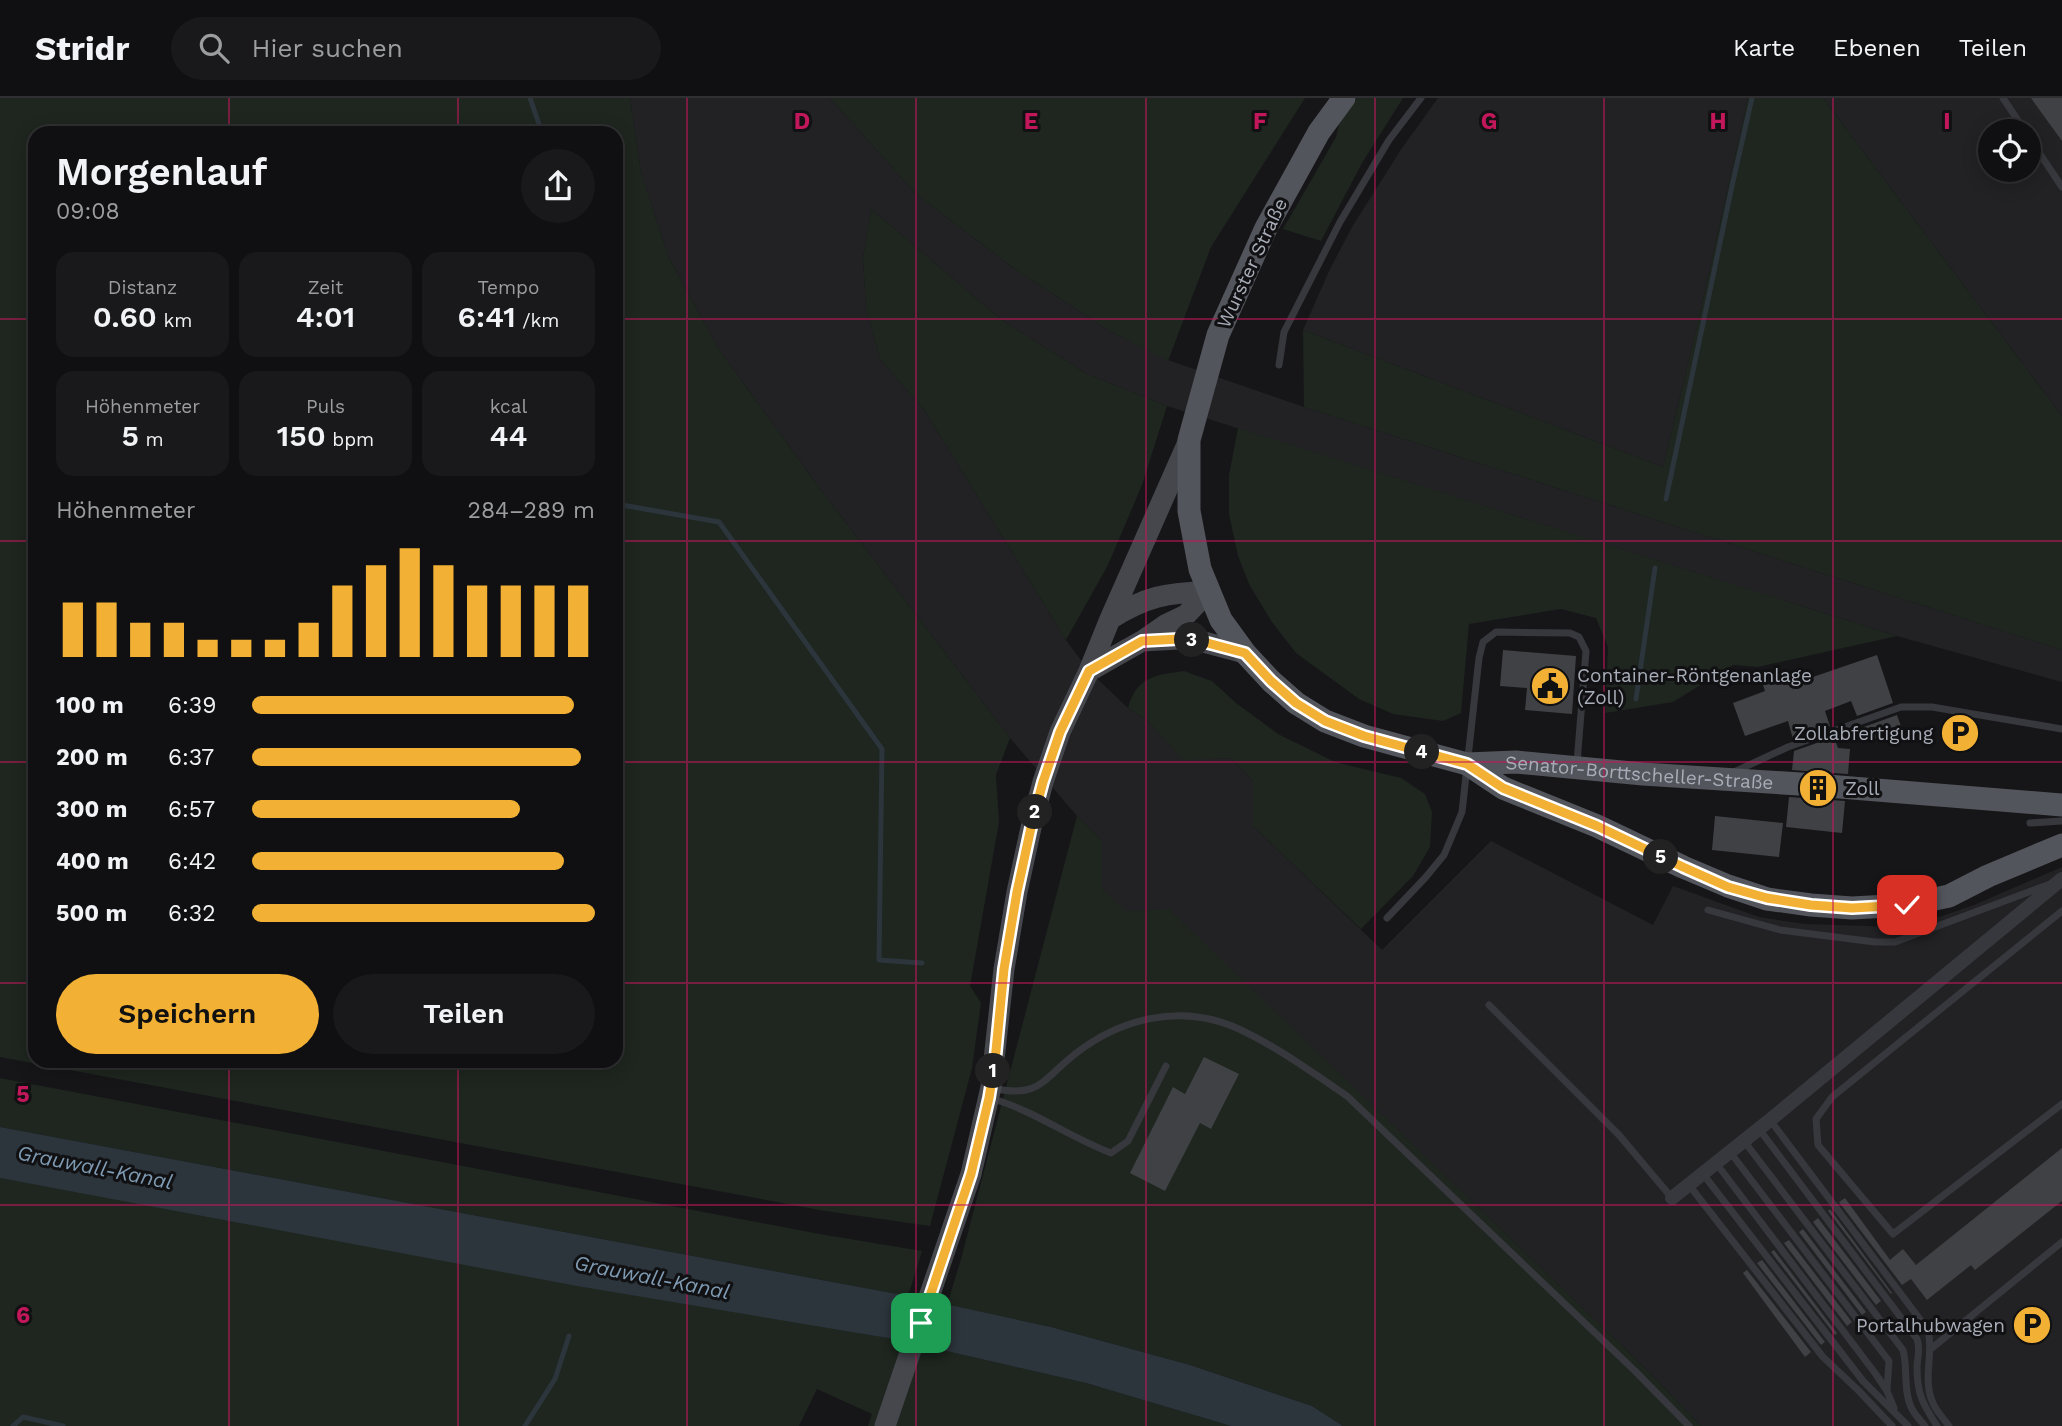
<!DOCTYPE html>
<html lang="de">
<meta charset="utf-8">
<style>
:root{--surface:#101012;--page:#19191b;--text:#f1f3f6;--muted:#9c9d9f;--line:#303032;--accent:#f2b134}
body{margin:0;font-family:"Work Sans",sans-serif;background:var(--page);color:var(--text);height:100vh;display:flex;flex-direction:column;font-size:26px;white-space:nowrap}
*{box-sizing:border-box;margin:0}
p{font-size:23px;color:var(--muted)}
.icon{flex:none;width:38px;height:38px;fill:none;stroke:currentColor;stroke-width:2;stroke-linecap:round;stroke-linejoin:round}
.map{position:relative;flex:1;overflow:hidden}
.sheet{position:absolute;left:28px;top:28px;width:595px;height:942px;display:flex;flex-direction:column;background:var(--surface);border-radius:21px;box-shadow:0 4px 18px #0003,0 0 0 2px var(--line)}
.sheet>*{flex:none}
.controls{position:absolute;left:1978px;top:21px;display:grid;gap:14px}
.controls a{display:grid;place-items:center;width:63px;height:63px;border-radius:50%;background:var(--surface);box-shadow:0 4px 18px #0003,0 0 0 2px var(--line);font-size:35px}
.pin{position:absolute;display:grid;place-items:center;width:60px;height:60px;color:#fff;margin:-30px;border-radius:14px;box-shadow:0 4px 10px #0006}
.km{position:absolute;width:35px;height:35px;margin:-18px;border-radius:50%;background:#222;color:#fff;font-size:19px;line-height:35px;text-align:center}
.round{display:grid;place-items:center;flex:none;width:74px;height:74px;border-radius:37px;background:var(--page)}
.head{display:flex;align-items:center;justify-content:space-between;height:119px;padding:0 28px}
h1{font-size:38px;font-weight:600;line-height:52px}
.figures{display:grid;grid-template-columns:repeat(3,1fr);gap:10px;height:119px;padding:7px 28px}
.figures div{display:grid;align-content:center;border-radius:18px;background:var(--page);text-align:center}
.figures b{font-size:30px;font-weight:600}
.figures small{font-size:19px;font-weight:400}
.figures p{font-size:19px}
.chart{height:196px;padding:14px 28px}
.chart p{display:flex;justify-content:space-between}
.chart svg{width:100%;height:126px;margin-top:7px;stroke:var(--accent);stroke-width:6}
.cta{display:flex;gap:14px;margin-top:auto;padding:14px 28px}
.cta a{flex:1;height:80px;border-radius:42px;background:var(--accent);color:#111;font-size:28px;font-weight:600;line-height:80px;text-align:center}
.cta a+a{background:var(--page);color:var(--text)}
ul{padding:0 28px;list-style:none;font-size:23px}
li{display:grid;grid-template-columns:112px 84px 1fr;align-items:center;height:52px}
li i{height:18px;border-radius:9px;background:var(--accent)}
header{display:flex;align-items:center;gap:42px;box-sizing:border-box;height:98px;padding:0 35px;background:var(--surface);border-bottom:2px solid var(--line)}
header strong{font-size:33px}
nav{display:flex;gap:38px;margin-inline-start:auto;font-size:24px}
.search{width:490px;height:63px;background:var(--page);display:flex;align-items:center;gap:18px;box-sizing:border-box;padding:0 24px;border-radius:38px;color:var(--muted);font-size:26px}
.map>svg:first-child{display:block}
.built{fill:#222225;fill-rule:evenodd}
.green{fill:#1e261f;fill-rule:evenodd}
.water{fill:#2c353c}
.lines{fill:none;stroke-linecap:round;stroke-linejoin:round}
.stream{stroke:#2c353c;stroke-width:5}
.building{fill:#404145}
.lane{stroke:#37383d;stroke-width:7}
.street{stroke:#37383d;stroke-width:14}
.secondary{stroke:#45474d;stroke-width:21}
.primary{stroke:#53555c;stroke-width:23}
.route-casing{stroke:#fff;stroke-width:14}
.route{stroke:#f2b134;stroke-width:9}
.grid{fill:none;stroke:#c2185b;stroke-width:2;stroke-opacity:0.55}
.labels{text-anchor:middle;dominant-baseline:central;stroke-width:6;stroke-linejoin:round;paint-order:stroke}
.street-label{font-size:19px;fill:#a8adb8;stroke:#111113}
.poi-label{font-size:19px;fill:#a8adb8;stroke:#111113;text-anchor:start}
.water-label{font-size:21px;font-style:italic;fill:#7f9bb3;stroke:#111113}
.grid-label{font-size:23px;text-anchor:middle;font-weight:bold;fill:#c2185b;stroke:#111113;stroke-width:6;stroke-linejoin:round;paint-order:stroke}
</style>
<header>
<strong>Stridr</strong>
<div class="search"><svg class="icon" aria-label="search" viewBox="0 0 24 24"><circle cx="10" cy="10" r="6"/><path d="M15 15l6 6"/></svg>Hier suchen</div>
<nav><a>Karte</a><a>Ebenen</a><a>Teilen</a></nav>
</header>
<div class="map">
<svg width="2062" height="1328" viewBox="0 0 2062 1328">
<rect width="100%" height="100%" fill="#161618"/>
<path class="built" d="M630 0H830L916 96 1012 169 1108 232 1168 262 1304 309 2062 552V584L1897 538 1167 308 1087 276 1002 222 871 111 863 160 866 210 880 261 925 313 1066 542 1089 573 1128 610 1148 623 1183 661 1231 660 1253 683V728L1382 852 1491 743 1653 827 1673 788 1759 819 1805 826 1897 829 1942 818 1974 807 2062 769V1328H1701L1648 1273 1169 812 1125 814 1102 790V743L1077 718 1010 640 821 392 718 250 669 160 641 75Z
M1438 0H1748L1695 237 1663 369 1303 232 1330 171 1352 129 1402 50Z
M1823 0H2062V318ZM1990 33H2028V72H1990Z"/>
<path class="green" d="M0 0H630L641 75 669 160 718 250 821 392 1010 640 996 677 999 724 970 888 981 905 972 970 930 1128 825 1113 0 959ZM35 35H616V962H35Z
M830 0H1305L1211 149 1168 263 1108 232 1012 169 916 96Z
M1357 0H1403L1362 65 1321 143 1283 131 1336 39 1339 26Z
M1748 0H1823L2062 318V552L1304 309 1303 232 1663 369 1695 237Z
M871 111 1002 222 1087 276 1167 308 1142 387 1108 467 1066 542 925 313 880 261 866 210 863 160Z
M1238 330 1897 538 1758 569 1733 567 1673 604 1605 615 1608 549 1596 520 1561 511 1469 526 1461 615 1443 623 1393 616 1359 601 1296 555 1272 524 1250 488 1238 458 1229 416V377Z
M1184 573 1212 583 1236 605 1278 636 1335 664 1401 680 1425 696 1432 714 1430 749 1413 778 1361 831 1253 728V683L1231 660 1183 662 1148 623 1128 610C1136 579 1155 577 1184 573Z
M1077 718 1102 743V790L1125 813 1169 811 1648 1273 1701 1328H1343L1312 1308 1190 1267 1051 1229 947 1207 961 1161Z
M0 980 814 1135 922 1153 908 1198 0 1029Z
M0 1080 894 1241 1086 1285 1231 1328H868L872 1316 817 1291 799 1328H0Z"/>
<path class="water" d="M0 1029 908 1198 1051 1229 1190 1267 1312 1308 1343 1328H1231L1086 1285 894 1241 577 1188 0 1080Z"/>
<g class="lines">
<path class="stream" d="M530 0 542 35
M1666 401 1732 88 1752 0
M616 406 719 424 882 651 879 862 922 865
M1636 601 1655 470
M13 1328 23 1319 63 1328
M525 1328 555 1281 569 1238"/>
</g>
<path class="building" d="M2031 0H2062V43Z
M1503 552 1576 558 1572 616 1525 612 1527 590 1500 588Z
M1877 557 1893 605 1857 618 1851 603 1825 613 1830 628 1793 641 1788 623 1745 638 1733 605 1765 593 1763 587 1804 573 1807 581Z
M1897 617 1902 631 1866 644 1861 630Z
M1834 639 1838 650 1850 651 1848 676 1792 672 1794 653Z
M1789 699 1845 703 1842 735 1786 729Z
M1715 718 1783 725 1779 759 1712 752Z
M1204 959 1239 976 1211 1031 1200 1025 1165 1093 1130 1075 1173 989 1185 996Z
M2062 1050V1103L1975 1172 1971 1167 1927 1202 1911 1181 1902 1187 1839 1104 1845 1100 1890 1162 1903 1151 1916 1167Z
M1830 1111 1892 1195 1891 1196 1828 1113Z
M1818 1120 1881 1203 1876 1207 1813 1124Z
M1803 1131 1866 1214 1862 1217 1799 1134Z
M1789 1142 1852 1224 1847 1228 1784 1145Z
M1774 1152 1837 1235 1835 1237 1771 1154Z
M1762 1162 1825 1244 1821 1247 1757 1165Z
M1747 1172 1811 1254 1805 1259 1743 1175Z"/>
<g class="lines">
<path class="lane" d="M2003 0 2025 33
M2028 38 2062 89
M1279 267 1284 234 1340 124 1389 42 1421 0
M1734 674 1788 649 1901 609H1932L2062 631
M2030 725 2062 723
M1708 812 1780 832 1875 844H1895L2050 786
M2062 813 1832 999 1816 1021 1818 1047 1893 1136 2062 1006
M1387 820 1425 780 1444 757 1462 714 1479 560 1483 544 1496 534 1570 535 1579 539 1586 553 1577 665
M1489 907 1619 1037 1672 1100
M992 990C1039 1001 1042 982 1075 956 1120 921 1178 906 1232 928 1270 944 1312 974 1347 998L1635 1273 1689 1328
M990 1000C1033 1012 1069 1039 1111 1055L1128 1043 1166 968
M1770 1022 1928 1232C1934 1256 1922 1282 1933 1305 1936 1313 1944 1321 1949 1328
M1759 1031 1917 1241C1921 1252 1917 1259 1917 1269 1917 1297 1923 1306 1937 1328
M1744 1043 1903 1252C1908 1270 1903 1292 1911 1309 1914 1316 1920 1322 1925 1328
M1730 1054 1889 1263 1887 1292
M1716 1065 1875 1275 1887 1293 1894 1310
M1703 1076 1863 1283 1908 1328
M1689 1087 1823 1259 1858 1292 1892 1328
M1932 1250 2062 1144"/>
<path class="street" d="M1672 1100 1770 1022 2062 781"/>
<path class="secondary" d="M1110 521C1145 499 1167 494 1208 494
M1142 543 1179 541 1200 543 1245 555
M1089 573 1142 543 1165 527 1186 517 1208 494
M885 1328 971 1076 991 989 1004 871 1017 794 1032 725 1043 684 1060 634 1089 573 1110 521 1189 342"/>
<g class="primary">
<path id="s1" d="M1344 0 1319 34 1266 130 1218 237 1189 342V413L1200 471 1221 522 1245 555 1271 583 1296 605 1325 623 1364 638 1467 666 1516 664 1643 676 1815 687 2062 707"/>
<path d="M1467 666 1503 690 1597 728 1683 769 1728 788 1767 801 1811 807 1852 810 1907 807 1949 798 1988 778 2062 747"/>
</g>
</g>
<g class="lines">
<g class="route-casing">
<path id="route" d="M921 1225 971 1076 989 1000 995 963 1004 871 1017 794 1032 725 1043 684 1060 634 1089 573 1142 543 1179 541 1200 543 1245 555 1271 583 1296 605 1325 623 1364 638 1467 666 1503 690 1597 728 1683 769 1728 789 1767 800 1811 807 1852 810 1907 807"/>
</g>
<use href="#route" class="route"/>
</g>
<path class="grid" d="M229 0V35M458 0V35M687 0V1328M916 0V1328M1146 0V1328M1375 0V1328M1604 0V1328M1833 0V1328M0 221H35M616 221H2062M0 443H35M616 443H2062M0 664H35M616 664H2062M0 885H35M616 885H2062M229 962V1328M458 962V1328M0 1107H2062"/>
<defs>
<g id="civic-disc" transform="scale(2.0125)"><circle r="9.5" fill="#f2b134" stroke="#111113"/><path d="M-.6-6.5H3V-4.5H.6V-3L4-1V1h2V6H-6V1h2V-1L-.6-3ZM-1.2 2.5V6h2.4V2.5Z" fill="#111"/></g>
<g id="parking-disc" transform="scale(2.0125)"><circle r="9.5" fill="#f2b134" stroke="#111113"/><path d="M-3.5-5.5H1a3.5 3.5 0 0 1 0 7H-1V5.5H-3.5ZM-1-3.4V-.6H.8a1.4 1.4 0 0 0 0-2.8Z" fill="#111"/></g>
<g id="building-disc" transform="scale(2.0125)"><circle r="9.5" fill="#f2b134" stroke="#111113"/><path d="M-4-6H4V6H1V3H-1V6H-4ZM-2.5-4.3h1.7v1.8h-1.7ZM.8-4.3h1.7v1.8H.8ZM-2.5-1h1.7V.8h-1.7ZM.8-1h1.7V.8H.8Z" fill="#111"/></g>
</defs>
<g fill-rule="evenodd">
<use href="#civic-disc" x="1550" y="588"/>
<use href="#parking-disc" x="1960" y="635"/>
<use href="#building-disc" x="1818" y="690"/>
<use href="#parking-disc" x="2032" y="1227"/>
</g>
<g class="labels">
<g class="street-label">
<text transform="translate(1252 165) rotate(-65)">Wurster Straße</text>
<text stroke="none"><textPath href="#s1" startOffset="1031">Senator-Borttscheller-Straße</textPath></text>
</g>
<g class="poi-label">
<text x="1577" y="577">Container-Röntgenanlage<tspan x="1577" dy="22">(Zoll)</tspan></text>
<text x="1933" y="635" text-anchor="end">Zollabfertigung</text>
<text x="1845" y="690">Zoll</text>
<text x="2005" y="1227" text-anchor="end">Portalhubwagen</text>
</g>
<g class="water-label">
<text transform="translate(95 1069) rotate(11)">Grauwall-Kanal</text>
<text transform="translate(652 1179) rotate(11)">Grauwall-Kanal</text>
</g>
</g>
<g class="grid-label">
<text x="802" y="31">D</text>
<text x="1031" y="31">E</text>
<text x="1260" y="31">F</text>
<text x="1489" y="31">G</text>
<text x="1718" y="31">H</text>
<text x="1947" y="31">I</text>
<text x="23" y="1004">5</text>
<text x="23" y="1225">6</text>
</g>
</svg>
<div class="controls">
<a><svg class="icon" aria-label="locate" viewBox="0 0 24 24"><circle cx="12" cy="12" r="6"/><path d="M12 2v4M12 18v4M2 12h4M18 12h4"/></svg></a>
</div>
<div class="pin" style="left:921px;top:1225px;background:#1e9e55"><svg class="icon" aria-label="arrive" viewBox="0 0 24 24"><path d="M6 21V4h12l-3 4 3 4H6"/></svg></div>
<div class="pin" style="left:1907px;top:807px;background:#d93025"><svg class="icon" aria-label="check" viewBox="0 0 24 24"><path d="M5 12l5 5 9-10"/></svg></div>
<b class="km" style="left:993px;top:973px">1</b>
<b class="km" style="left:1035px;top:714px">2</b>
<b class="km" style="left:1192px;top:542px">3</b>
<b class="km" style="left:1422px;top:654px">4</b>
<b class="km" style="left:1661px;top:759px">5</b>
<section class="sheet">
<div class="head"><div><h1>Morgenlauf</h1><p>09:08</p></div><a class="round"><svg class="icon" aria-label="share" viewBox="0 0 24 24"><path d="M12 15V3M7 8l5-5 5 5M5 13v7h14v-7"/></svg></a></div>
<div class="figures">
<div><p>Distanz</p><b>0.60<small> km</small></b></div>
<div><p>Zeit</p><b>4:01</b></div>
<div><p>Tempo</p><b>6:41<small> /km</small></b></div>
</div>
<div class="figures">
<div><p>Höhenmeter</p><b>5<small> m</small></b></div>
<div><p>Puls</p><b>150<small> bpm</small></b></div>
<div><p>kcal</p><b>44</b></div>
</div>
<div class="chart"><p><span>Höhenmeter</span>284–289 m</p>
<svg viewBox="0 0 160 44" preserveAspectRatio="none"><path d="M5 44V25M15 44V25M25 44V32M35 44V32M45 44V38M55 44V38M65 44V38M75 44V32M85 44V19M95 44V12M105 44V6M115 44V12M125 44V19M135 44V19M145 44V19M155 44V19"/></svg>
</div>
<ul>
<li><b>100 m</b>6:39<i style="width:94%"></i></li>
<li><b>200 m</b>6:37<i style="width:96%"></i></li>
<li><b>300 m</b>6:57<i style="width:78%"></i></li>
<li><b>400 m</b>6:42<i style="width:91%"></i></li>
<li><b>500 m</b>6:32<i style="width:100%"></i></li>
</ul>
<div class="cta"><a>Speichern</a><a>Teilen</a></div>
</section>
</div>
